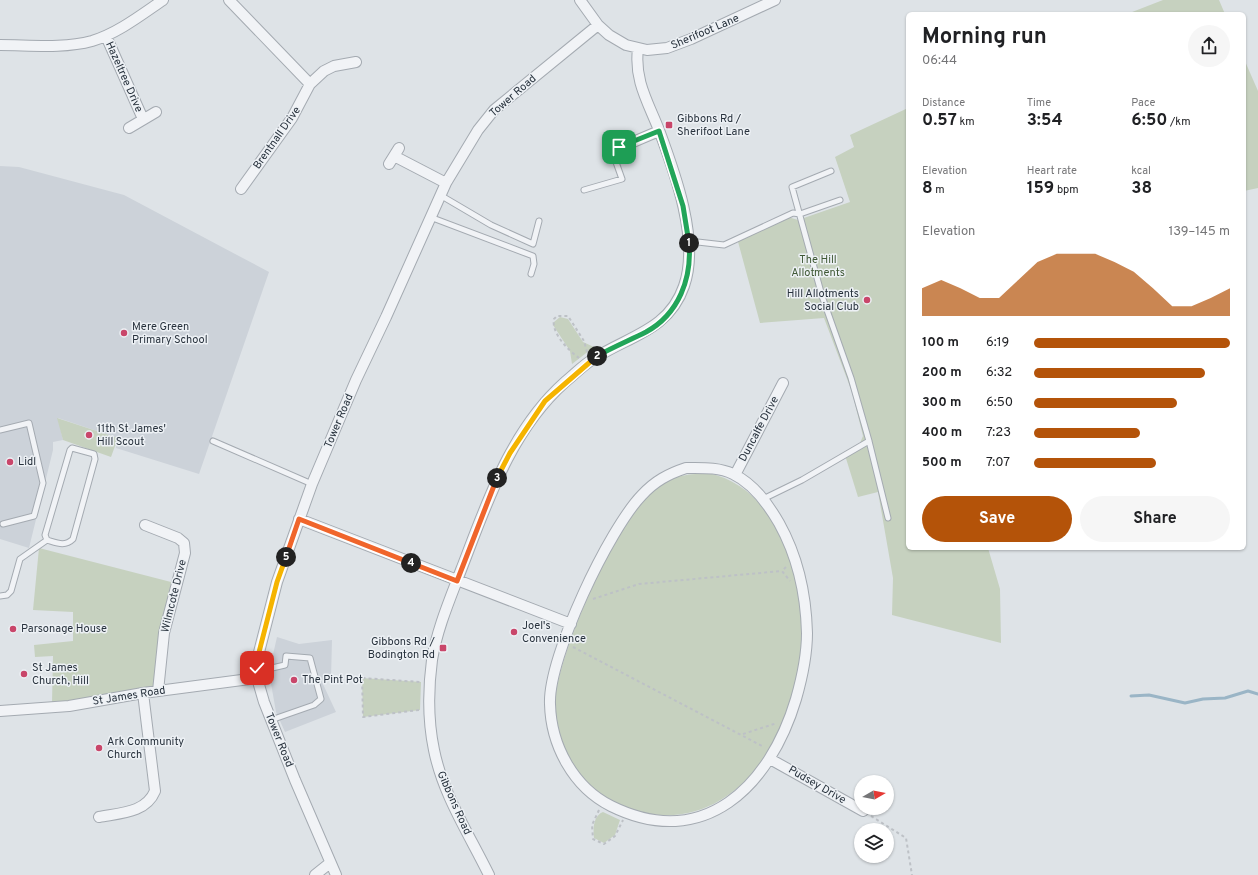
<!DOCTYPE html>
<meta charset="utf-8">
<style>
:root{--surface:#fff;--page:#f6f6f6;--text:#202124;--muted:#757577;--accent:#b45309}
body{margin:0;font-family:Overpass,sans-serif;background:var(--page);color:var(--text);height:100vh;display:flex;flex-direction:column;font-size:15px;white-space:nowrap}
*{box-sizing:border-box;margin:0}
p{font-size:13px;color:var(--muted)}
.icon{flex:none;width:22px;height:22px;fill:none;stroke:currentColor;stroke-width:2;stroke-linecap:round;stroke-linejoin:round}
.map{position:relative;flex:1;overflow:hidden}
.panel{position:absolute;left:906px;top:12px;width:340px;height:538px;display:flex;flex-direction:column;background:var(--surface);border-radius:6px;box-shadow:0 1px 3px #0004}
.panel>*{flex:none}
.needle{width:26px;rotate:81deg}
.buttons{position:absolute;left:854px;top:775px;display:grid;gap:8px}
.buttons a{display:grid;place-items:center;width:40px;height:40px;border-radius:50%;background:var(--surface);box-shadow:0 1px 3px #0004;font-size:20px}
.pin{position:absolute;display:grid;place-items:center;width:34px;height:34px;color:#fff;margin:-17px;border-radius:8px;box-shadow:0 2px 6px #0006}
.km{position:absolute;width:20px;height:20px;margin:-10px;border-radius:50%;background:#222;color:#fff;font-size:11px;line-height:20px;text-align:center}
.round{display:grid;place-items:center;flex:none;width:42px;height:42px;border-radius:21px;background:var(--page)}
.headline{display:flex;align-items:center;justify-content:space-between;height:68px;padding:0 16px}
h1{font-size:22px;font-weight:700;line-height:30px}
.figures{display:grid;grid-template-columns:repeat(3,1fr);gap:6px;height:68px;padding:4px 16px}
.figures div{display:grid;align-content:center}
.figures b{font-size:17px;font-weight:700}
.figures small{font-size:11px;font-weight:400}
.figures p{font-size:11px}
.chart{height:112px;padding:8px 16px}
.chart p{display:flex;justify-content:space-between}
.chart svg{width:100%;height:72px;margin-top:4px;fill:var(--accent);opacity:.7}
.action{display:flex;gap:8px;margin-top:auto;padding:8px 16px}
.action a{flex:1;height:46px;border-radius:24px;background:var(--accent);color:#fff;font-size:16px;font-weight:700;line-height:46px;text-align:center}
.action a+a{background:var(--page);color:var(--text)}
ul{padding:0 16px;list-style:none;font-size:13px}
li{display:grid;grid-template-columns:64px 48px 1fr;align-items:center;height:30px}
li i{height:10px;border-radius:5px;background:var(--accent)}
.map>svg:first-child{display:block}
.built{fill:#ccd2d9}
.green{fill:#c6d1bf}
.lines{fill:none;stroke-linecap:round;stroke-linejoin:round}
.stream{stroke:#9ab5c6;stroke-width:3}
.service-casing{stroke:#a4aab1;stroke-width:7}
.minor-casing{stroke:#a4aab1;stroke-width:12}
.path{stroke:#bdc1c6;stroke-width:2;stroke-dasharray:3 3;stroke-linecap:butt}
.service{stroke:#f1f3f6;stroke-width:5}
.minor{stroke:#f1f3f6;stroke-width:10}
.split-1-casing{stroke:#fff;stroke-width:8}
.split-2-casing{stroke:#fff;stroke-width:8}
.split-3-casing{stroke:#fff;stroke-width:8}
.split-4-casing{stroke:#fff;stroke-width:8}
.split-5-casing{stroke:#fff;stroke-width:8}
.split-6-casing{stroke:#fff;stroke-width:8}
.split-1{stroke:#22a559;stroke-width:5}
.split-2{stroke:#22a559;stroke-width:5}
.split-3{stroke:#f5b400;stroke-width:5}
.split-4{stroke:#f0652b;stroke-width:5}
.split-5{stroke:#f0652b;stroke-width:5}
.split-6{stroke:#f5b400;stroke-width:5}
.poi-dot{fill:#c9466a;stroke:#edf1f5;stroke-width:1.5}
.labels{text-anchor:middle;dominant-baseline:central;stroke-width:3;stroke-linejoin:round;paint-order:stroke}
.street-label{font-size:11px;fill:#28323d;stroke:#edf1f5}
.poi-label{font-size:11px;fill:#28323d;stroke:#edf1f5;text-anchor:start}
.park-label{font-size:11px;fill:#405936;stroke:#edf1f5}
</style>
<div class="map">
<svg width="1258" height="875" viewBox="0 0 1258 875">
<rect width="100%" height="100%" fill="#dee3e7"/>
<path class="built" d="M0 166 19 167 124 195 269 272 199 474 116 448 118 438 58 418 63 440 53 442V450L29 548 0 539Z
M277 637 299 644 332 640 331 678 321 680 336 712 285 732 276 712 269 672Z"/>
<path class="green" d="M1163 0H1219L1225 14H1127Z
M1244 59 1258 91V188L1244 191Z
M908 108V548H988L1000 589 1001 643 892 615 893 578 878 492 858 497 844 452 860 443 863 436 852 392 824 318 760 323 737 238 788 217 798 220 850 202 835 157 854 147 850 135Z
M560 317 568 319 583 342 594 347 572 364 570 351 553 325 554 322Z
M57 418 118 438 111 457 63 440Z
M708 473C777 487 804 575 803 637 801 722 743 832 644 813 614 808 584 788 570 761 562 744 555 728 555 708 553 662 620 511 659 485 674 475 691 474 708 473Z
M39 548 171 582 154 688 69 702 52 703 53 656 35 657 34 645 73 641V612L33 610Z
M362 678 421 682 420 710 363 717Z
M603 812 620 820 615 835 604 843 594 838C593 829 593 816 603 812Z"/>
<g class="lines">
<path class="stream" d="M1131 696 1149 695 1185 703 1203 699 1225 698 1248 691 1258 694"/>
<g class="service-casing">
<path id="service" d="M831 171 792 187 822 296 851 378 869 441 888 518
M584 190 622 179 612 151
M440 195 491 225 533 244 539 221
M430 217 533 256 534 264 531 274
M689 241 724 245 793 213 800 214 840 200
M0 430 29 423 43 483 34 516 3 524
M213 441 312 484
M763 499 802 480 869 441
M0 596 7 595 11 591 20 559 47 540C57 543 65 547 73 539L95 459 94 454 72 448 70 450 45 535 47 540
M257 668H272L285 665 286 656 310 658 321 699 314 705 271 720"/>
</g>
<g class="minor-casing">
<path id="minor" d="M229 0 310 84
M580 0 598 25 609 35 626 45 647 50 667 48 691 39 775 0
M106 36 143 119
M0 45C29 45 63 49 92 41 118 33 141 15 163 0
M129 128 156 112
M612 151 659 131
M394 156 446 183
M389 164 399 148
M241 189 292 118 310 84 324 71 334 66 356 62
M686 468C702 468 719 467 733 474 754 484 768 504 779 523 798 557 806 594 807 633 807 656 802 678 796 699 770 786 704 852 611 806 573 787 551 745 550 704 548 657 609 529 642 495 655 481 668 474 686 468Z
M735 475 783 383
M299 519 571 624
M145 525 178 538 184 543 185 553 164 633 158 691
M0 711 69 706 143 693 257 678
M770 759 863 811
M99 817C120 813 146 813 155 791L143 693
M315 875 330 863
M336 875 295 780 264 702 257 678V660L277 582 312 484 356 380 386 317 446 183 478 130 494 110 598 25
M489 875C469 834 443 795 434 750 428 721 428 690 432 660 437 629 450 599 461 570 487 503 510 431 565 382 575 374 584 364 595 358 629 336 669 330 684 286 700 241 675 173 659 130 648 102 634 80 638 49"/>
</g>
<path class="path" d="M579 358C568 350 551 333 554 319L557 316H568L584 341 587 352
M786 567 782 571 790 581
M593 599 639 584 782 571
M573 647 764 747
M419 710 363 717 362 678 420 682
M743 734 777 723
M599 810 592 825 593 839 604 844 615 836 623 820
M871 816 906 838 912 875"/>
<use href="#service" class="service"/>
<use href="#minor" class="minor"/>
</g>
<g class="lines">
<g class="split-1-casing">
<path id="split-1" d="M619 147 659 131 683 206 689 243"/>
</g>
<g class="split-2-casing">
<path id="split-2" d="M597 356C613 347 630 340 646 332 679 314 692 278 689 243"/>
</g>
<g class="split-3-casing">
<path id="split-3" d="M497 478 510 453 545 401 597 356"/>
</g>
<g class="split-4-casing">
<path id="split-4" d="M411 563 457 581 497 478"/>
</g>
<g class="split-5-casing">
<path id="split-5" d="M286 557 299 519 411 563"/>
</g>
<g class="split-6-casing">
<path id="split-6" d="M257 668V660L277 582 286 557"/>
</g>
<use href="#split-1" class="split-1"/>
<use href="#split-2" class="split-2"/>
<use href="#split-3" class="split-3"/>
<use href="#split-4" class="split-4"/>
<use href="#split-5" class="split-5"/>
<use href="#split-6" class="split-6"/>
</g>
<g class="poi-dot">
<rect x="665" y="121" width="8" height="8" rx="2"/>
<circle cx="867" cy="300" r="4"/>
<circle cx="124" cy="333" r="4"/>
<circle cx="89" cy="435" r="4"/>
<circle cx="10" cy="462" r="4"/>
<circle cx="13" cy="629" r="4"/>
<circle cx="514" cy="632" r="4"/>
<rect x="439" y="644" width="8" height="8" rx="2"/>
<circle cx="24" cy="674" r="4"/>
<circle cx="294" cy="680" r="4"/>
<circle cx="99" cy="748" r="4"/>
</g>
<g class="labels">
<g class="street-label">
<text transform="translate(705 32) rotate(-23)">Sherifoot Lane</text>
<text transform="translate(124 77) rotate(66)">Hazeltree Drive</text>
<text transform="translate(513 96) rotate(-41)">Tower Road</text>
<text transform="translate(277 138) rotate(-55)">Brentnall Drive</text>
<text transform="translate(339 421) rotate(-67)">Tower Road</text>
<text transform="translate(759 429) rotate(-62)">Duncalfe Drive</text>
<text transform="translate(174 596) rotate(-76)">Wilmcote Drive</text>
<text transform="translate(129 696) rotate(-9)">St James Road</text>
<text transform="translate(279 740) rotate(68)">Tower Road</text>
<text transform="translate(817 785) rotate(30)">Pudsey Drive</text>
<text transform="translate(454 803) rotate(66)">Gibbons Road</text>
</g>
<g class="poi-label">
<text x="677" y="119">Gibbons Rd /<tspan x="677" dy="13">Sherifoot Lane</tspan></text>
<text x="859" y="294" text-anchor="end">Hill Allotments<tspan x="859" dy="13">Social Club</tspan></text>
<text x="132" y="327">Mere Green<tspan x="132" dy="13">Primary School</tspan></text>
<text x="97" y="429">11th St James'<tspan x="97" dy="13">Hill Scout</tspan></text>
<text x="18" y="462">Lidl</text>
<text x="522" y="626">Joel's<tspan x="522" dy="13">Convenience</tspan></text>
<text x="21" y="629">Parsonage House</text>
<text x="435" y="642" text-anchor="end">Gibbons Rd /<tspan x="435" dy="13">Bodington Rd</tspan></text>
<text x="32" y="668">St James<tspan x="32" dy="13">Church, Hill</tspan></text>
<text x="302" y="680">The Pint Pot</text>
<text x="107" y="742">Ark Community<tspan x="107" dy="13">Church</tspan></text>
</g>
<g class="park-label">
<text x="818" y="260">The Hill<tspan x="818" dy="13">Allotments</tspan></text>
</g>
</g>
</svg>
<div class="buttons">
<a><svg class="needle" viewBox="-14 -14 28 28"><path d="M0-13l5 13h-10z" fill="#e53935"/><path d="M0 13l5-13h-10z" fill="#757577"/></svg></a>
<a><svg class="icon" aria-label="layers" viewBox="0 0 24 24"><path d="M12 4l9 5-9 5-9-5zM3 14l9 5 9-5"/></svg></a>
</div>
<div class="pin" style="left:619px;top:147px;background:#1e9e55"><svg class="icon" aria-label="arrive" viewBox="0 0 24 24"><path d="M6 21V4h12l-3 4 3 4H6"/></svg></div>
<div class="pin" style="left:257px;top:668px;background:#d93025"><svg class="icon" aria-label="check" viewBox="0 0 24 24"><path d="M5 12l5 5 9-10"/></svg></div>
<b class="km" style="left:689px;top:243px">1</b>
<b class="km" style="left:597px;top:356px">2</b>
<b class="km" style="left:497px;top:478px">3</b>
<b class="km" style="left:411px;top:563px">4</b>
<b class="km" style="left:286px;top:557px">5</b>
<section class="panel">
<div class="headline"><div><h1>Morning run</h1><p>06:44</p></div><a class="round"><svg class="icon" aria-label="share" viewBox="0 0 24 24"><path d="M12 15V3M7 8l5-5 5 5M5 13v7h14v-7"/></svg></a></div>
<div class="figures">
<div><p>Distance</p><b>0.57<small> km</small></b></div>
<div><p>Time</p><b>3:54</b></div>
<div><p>Pace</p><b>6:50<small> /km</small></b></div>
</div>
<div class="figures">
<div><p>Elevation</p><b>8<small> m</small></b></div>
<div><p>Heart rate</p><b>159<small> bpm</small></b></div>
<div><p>kcal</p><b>38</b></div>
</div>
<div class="chart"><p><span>Elevation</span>139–145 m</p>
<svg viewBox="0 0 160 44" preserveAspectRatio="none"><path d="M0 44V27L10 22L20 27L30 33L40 33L50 22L60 11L70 6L80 6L90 6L100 11L110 17L120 27L130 38L140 38L150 33L160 27V44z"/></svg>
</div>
<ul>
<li><b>100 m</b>6:19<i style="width:100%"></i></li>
<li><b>200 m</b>6:32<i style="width:87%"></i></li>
<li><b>300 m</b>6:50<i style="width:73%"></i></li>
<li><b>400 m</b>7:23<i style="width:54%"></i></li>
<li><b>500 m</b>7:07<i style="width:62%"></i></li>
</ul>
<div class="action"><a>Save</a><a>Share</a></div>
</section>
</div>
